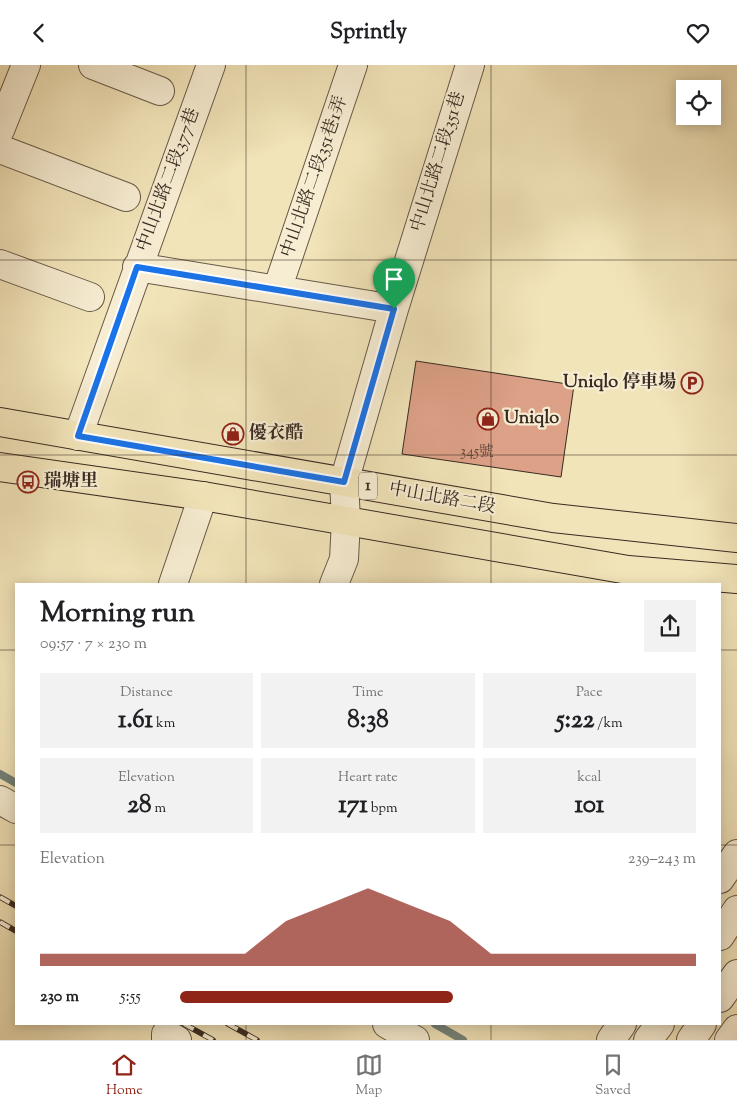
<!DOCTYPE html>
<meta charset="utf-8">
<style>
:root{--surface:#fff;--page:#f2f2f2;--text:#202124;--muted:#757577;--line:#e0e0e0;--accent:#8f2418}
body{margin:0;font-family:"Sorts Mill Goudy","Noto Serif TC",serif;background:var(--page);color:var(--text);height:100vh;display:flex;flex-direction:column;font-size:19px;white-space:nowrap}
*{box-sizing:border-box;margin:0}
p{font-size:16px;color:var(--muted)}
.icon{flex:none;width:28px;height:28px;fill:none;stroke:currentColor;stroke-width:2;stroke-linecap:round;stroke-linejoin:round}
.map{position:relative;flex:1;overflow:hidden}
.side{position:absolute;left:15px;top:518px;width:706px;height:442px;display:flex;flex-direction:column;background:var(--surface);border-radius:0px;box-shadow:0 2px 12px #0003}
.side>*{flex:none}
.buttons{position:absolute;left:676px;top:15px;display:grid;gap:10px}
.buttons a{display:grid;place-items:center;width:45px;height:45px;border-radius:0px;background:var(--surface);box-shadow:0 2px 12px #0003;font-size:25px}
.pin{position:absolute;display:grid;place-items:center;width:42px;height:42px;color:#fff;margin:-51px -21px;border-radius:50% 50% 50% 0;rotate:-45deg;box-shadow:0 0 5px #0007}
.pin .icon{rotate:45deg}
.round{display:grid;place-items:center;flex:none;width:52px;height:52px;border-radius:0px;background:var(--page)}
.overview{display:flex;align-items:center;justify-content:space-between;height:85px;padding:0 25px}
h1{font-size:28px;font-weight:800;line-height:38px}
.stats{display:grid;grid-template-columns:repeat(3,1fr);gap:8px;height:85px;padding:5px 25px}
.stats div{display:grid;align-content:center;border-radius:0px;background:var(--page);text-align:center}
.stats b{font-size:25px;font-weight:800}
.stats small{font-size:14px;font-weight:400}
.stats p{font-size:14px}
.chart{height:140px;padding:10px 25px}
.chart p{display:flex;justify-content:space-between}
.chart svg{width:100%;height:90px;margin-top:5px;fill:var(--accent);opacity:.7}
ul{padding:0 25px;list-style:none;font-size:16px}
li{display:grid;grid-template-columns:80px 60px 1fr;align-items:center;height:38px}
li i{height:12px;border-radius:6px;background:var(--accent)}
header{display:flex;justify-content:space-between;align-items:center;height:65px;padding:0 25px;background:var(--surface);font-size:22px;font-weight:800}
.tab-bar{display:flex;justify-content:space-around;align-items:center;height:70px;border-top:1px solid var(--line);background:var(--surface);font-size:14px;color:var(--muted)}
.tab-bar a{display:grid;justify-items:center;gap:2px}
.tab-bar .selected{color:var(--accent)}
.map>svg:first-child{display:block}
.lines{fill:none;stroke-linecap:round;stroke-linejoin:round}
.stream{stroke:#748379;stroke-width:8}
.building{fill:#dda188;stroke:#392b22}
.minor-casing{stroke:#675948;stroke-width:30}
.major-casing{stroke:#392b22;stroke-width:30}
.minor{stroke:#f7edd2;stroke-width:28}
.major{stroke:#f2e4b9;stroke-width:28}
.rail-casing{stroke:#392b22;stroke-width:5.5}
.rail{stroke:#f7edd2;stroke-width:4;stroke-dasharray:11;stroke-linecap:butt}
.route-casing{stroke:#fff;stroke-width:10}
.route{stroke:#1a73e8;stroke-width:6}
.grid{fill:none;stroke:#392b22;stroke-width:1;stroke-opacity:0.55}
.labels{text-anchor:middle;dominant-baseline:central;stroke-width:4.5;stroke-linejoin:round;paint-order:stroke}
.number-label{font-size:15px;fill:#62483c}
.shield{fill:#f7edd2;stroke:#726557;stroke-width:1}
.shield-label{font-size:16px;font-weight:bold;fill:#392b22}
.street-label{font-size:18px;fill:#392b22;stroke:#f7edd2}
.poi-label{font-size:18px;font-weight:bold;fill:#392b22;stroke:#f7edd2;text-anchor:start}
</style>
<header><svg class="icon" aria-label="back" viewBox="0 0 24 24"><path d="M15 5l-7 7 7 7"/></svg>Sprintly<svg class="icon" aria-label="heart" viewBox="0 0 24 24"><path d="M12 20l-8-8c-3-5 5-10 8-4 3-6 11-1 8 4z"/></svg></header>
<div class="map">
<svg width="737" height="975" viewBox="0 0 737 975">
<rect width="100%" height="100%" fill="#f2e4b9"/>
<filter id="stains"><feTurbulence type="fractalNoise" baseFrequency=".004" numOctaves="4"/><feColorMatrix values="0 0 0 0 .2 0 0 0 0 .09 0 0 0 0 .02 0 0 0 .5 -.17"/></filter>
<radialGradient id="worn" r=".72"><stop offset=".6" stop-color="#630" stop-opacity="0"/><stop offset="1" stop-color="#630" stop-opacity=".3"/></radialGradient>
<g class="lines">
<path class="stream" d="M0 709 16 718
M435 959 463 975"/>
</g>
<path class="building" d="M416 296 574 320 561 412 402 389Z"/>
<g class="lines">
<g class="minor-casing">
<path id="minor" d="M93 0 160 26
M0 65 26 0
M0 84 126 132
M0 199 90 232
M137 202 394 244
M277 225 353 0
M78 371 211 0
M173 519 203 431
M334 519 344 494 346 455 344 417 394 244 470 0
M0 735 16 744
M720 814 737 789
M720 871 737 845
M720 933 737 909
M387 959 415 975
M166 975V969L177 975
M611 975 622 959
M648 975 660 959
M691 975 702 959
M729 975 737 964"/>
</g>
<g class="major-casing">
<path id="major" d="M0 357 553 453 737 473
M0 402 203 431 628 505 737 514"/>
</g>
<use href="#minor" class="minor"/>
<use href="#major" class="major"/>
<g class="rail-casing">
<path id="rail" d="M0 832 16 841
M0 857 16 866
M184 959 213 975
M228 959 257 975"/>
</g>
<use href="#rail" class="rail"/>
</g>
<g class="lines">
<g class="route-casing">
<path id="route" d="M137 202 394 244 344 417 78 371Z"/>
</g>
<use href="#route" class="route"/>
</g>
<path class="grid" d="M246 0V519M491 0V519M0 195H737M0 390H737M0 585H16M720 585H737M0 780H16M720 780H737M246 959V975M491 959V975"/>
<defs>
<g id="parking-ring" transform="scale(1.125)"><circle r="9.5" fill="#f7edd2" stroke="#8f2418" stroke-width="1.5"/><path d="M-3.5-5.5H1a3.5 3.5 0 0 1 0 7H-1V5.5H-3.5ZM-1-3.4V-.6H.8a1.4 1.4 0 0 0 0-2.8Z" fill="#8f2418"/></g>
<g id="shop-ring" transform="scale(1.125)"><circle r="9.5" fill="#f7edd2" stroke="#8f2418" stroke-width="1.5"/><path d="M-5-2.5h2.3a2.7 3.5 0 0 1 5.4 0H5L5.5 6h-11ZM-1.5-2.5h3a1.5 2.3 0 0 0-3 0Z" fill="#8f2418"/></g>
<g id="bus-ring" transform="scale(1.125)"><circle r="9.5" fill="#f7edd2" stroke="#8f2418" stroke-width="1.5"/><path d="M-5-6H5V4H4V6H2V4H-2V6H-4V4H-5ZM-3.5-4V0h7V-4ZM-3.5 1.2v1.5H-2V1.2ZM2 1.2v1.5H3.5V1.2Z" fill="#8f2418"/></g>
</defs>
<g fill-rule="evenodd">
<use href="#parking-ring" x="692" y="318"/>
<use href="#shop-ring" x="488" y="354"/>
<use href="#shop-ring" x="233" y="369"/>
<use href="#bus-ring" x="28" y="417"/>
</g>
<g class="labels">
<g class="number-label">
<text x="477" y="387">345號</text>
</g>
<rect class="shield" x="359" y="407.5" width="18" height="27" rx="4"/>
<g class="shield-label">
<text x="368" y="421">1</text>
</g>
<g class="street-label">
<text transform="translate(439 97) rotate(-73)">中山北路二段351巷</text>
<text transform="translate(315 112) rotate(-71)">中山北路二段351巷1弄</text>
<text transform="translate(169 115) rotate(-70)">中山北路二段377巷</text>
<text transform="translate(442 434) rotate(10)">中山北路二段</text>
</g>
<g class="poi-label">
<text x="676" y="318" text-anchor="end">Uniqlo 停車場</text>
<text x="504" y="354">Uniqlo</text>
<text x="249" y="369">優衣酷</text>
<text x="44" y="417">瑞塘里</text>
</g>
</g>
<rect width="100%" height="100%" filter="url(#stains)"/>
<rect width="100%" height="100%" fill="url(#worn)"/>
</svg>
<div class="buttons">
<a><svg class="icon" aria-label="locate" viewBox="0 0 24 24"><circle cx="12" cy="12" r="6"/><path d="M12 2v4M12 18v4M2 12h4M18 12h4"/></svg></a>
</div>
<div class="pin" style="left:394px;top:244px;background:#1e9e55"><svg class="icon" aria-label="arrive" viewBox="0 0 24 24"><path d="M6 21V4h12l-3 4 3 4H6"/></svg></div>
<section class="side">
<div class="overview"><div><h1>Morning run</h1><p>09:57 · 7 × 230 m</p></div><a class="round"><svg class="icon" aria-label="share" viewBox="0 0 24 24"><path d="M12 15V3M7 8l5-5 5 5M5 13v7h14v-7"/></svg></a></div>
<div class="stats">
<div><p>Distance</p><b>1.61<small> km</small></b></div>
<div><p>Time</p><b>8:38</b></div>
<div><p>Pace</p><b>5:22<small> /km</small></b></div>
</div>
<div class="stats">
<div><p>Elevation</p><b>28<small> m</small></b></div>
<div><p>Heart rate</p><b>171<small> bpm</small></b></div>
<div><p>kcal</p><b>101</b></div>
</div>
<div class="chart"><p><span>Elevation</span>239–243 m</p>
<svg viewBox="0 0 160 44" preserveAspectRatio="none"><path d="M0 44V38L10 38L20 38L30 38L40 38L50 38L60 22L70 14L80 6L90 14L100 22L110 38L120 38L130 38L140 38L150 38L160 38V44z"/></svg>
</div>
<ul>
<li><b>230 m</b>5:55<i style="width:53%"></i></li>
</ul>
</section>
</div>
<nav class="tab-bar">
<a class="selected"><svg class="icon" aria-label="home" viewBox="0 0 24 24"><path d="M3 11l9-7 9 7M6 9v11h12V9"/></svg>Home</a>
<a><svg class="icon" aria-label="map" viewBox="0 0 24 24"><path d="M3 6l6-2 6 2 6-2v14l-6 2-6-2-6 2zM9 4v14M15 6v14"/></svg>Map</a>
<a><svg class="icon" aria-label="saved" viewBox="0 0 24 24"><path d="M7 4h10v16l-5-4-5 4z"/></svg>Saved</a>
</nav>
